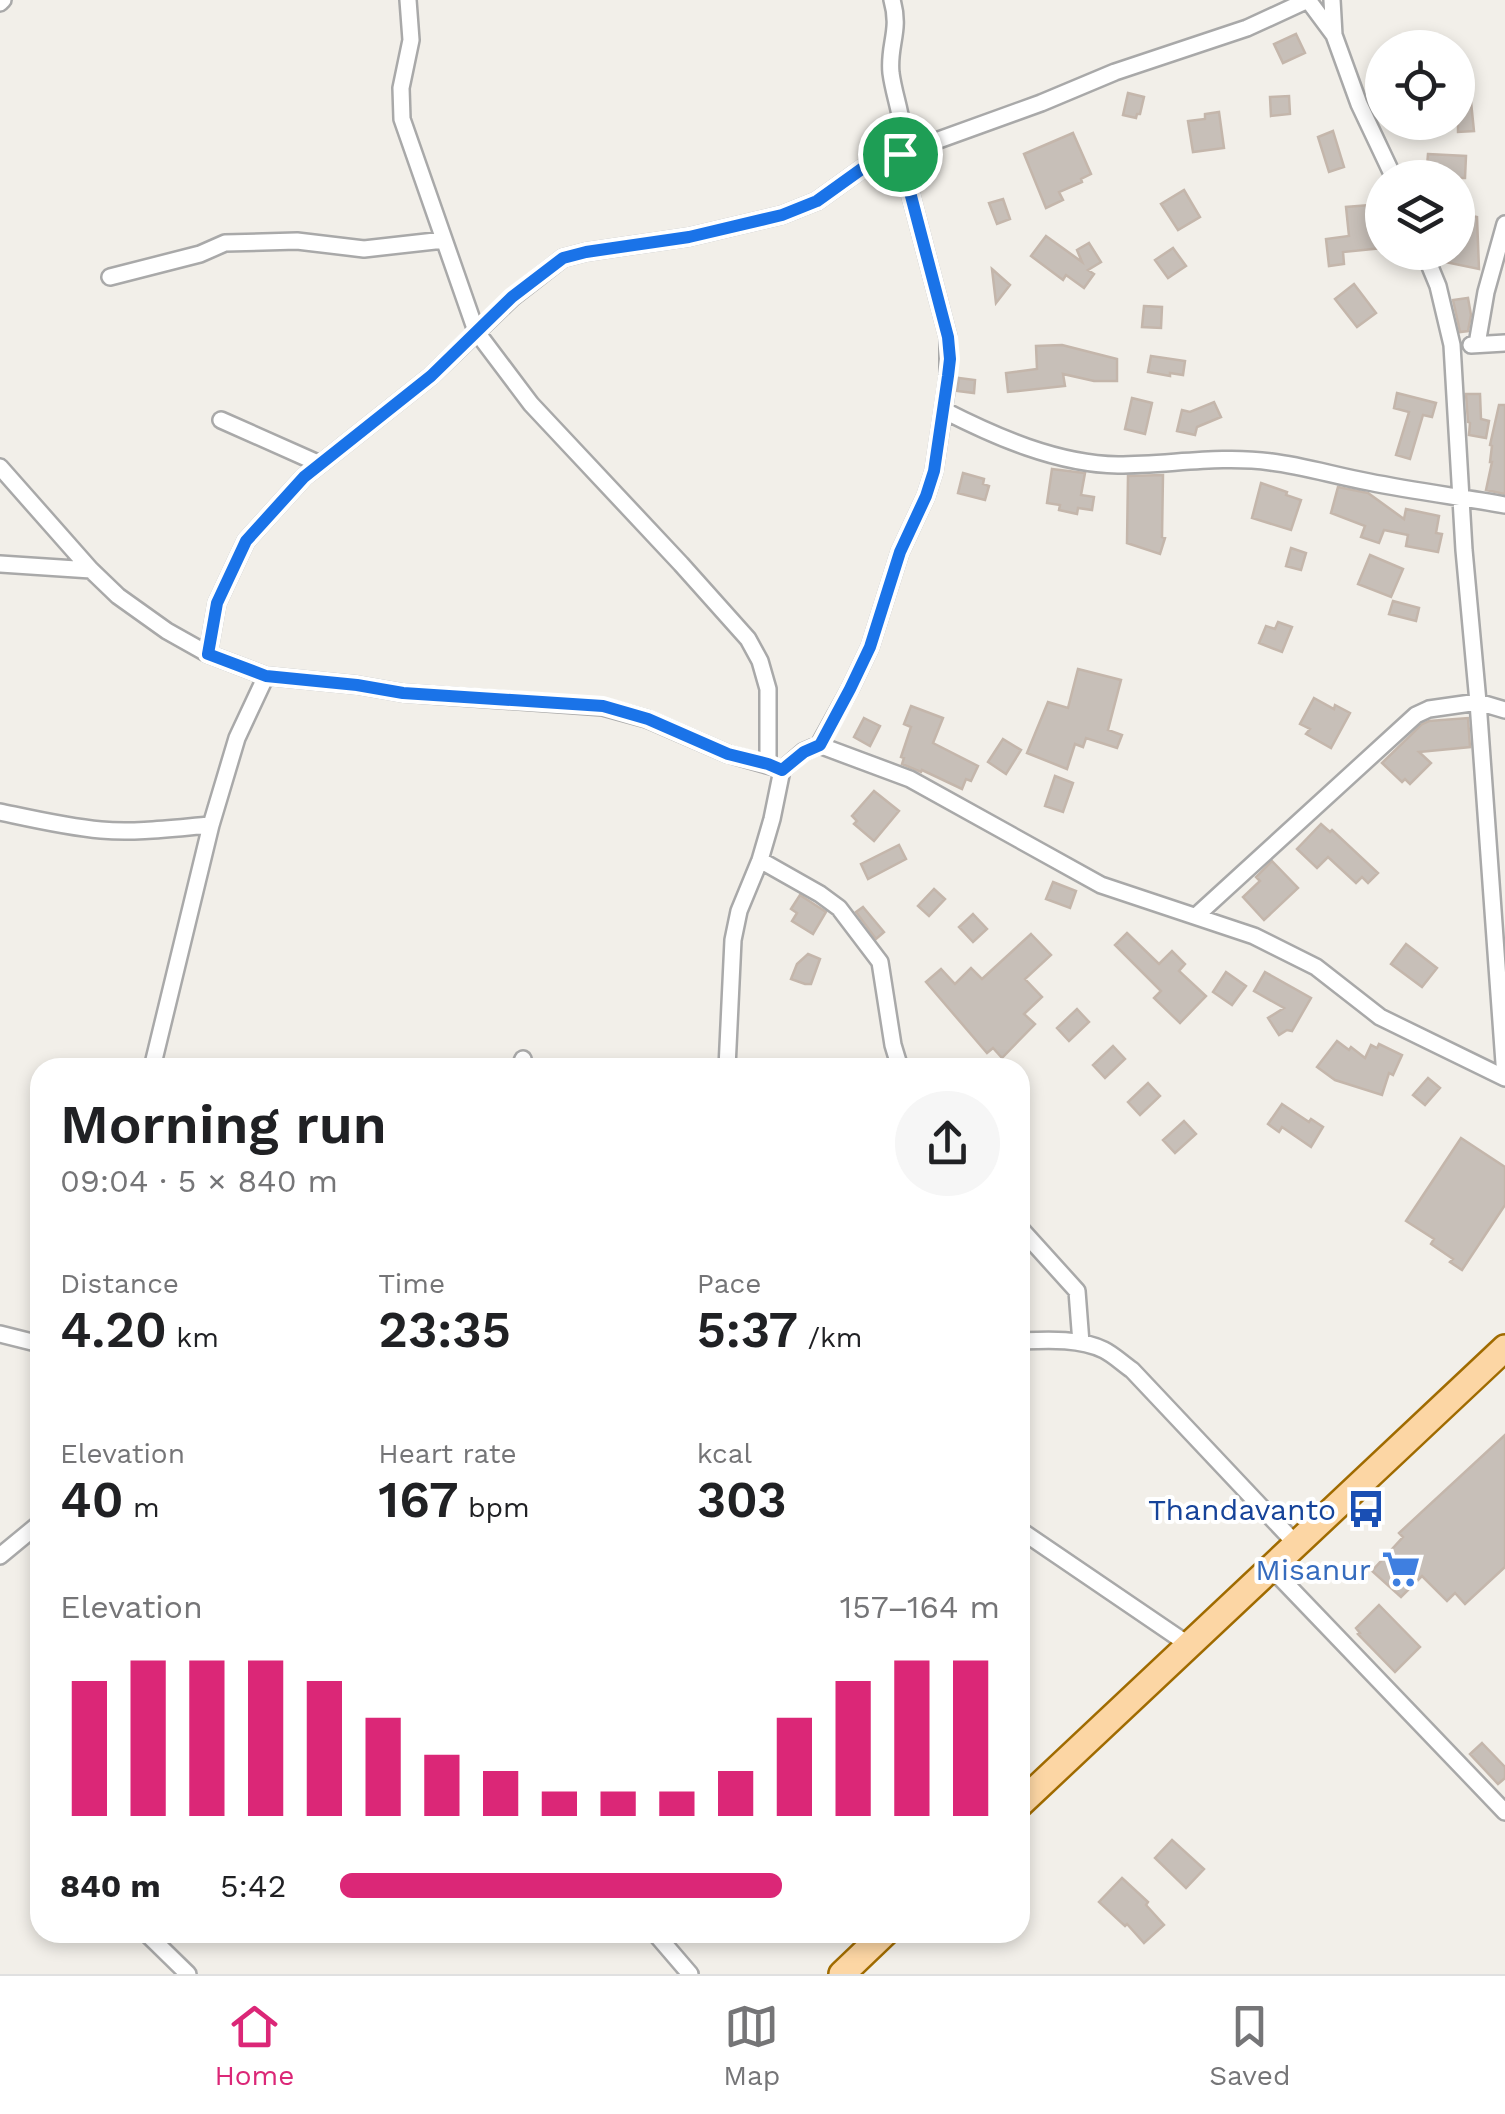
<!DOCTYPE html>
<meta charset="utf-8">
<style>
:root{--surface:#fff;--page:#f6f6f6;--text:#202124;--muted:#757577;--line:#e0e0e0;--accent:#db2777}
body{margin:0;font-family:"Work Sans",sans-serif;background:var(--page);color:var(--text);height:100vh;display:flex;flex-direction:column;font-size:38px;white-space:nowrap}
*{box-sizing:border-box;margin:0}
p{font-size:32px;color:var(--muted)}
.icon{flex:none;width:55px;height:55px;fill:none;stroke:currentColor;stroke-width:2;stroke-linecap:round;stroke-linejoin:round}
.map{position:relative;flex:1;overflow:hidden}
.panel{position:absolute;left:30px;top:1058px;width:1000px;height:885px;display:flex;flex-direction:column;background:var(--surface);border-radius:30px;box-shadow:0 5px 15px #0003}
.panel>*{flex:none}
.fabs{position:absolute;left:1365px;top:30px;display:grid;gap:20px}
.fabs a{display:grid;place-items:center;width:110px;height:110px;border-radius:50%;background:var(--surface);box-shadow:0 5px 15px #0003;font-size:50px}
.pin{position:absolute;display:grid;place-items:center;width:85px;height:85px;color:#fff;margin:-42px;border:5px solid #fff;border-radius:50%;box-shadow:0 2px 10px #0007}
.round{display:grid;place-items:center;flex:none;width:105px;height:105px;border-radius:52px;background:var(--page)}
.summary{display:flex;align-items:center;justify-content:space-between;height:170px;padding:0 30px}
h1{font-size:55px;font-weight:600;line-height:75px}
.metrics{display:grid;grid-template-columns:repeat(3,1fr);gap:15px;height:170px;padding:10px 30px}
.metrics div{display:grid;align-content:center}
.metrics b{font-size:50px;font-weight:600}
.metrics small{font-size:28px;font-weight:400}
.metrics p{font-size:28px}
.chart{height:280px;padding:20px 30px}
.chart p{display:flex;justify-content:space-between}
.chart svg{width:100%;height:180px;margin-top:10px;stroke:var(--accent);stroke-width:6}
ul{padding:0 30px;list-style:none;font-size:32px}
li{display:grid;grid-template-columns:160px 120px 1fr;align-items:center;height:75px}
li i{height:25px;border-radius:12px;background:var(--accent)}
.tabs{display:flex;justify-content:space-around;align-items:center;height:140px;border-top:2px solid var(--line);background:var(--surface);font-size:28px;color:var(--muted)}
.tabs a{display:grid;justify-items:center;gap:5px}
.tabs .selected{color:var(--accent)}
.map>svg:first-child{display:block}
.building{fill:#c7bfb8;stroke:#c4b6ab;stroke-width:2.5}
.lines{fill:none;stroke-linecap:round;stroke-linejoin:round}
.minor-casing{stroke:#a9a9a9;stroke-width:20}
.primary-casing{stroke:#a06b00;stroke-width:30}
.minor{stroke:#fff;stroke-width:15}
.primary{stroke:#fcd6a4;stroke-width:25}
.route-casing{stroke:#fff;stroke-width:20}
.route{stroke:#1a73e8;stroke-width:12}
.labels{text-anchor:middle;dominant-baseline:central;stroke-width:8;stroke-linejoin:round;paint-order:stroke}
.transit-label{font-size:30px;fill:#164399;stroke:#fff;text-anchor:end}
.shop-label{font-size:30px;fill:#366cbe;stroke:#fff;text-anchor:end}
</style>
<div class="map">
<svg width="1505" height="1974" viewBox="0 0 1505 1974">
<rect width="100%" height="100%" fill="#f2efe9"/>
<path class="building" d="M1296 34 1305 53 1283 63 1274 44Z
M1128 93 1144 97 1140 114H1137L1136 118 1123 115Z
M1289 96 1290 114 1271 116 1270 97Z
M1471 102 1474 131 1458 132V103Z
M1219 112 1224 148 1193 152 1188 121 1205 119V114Z
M1333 131 1344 167 1329 172 1318 137Z
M1073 133 1091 174 1081 179 1082 182 1059 192 1063 200 1046 208 1024 154Z
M1428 154 1466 156 1465 178H1426Z
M1184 190 1200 217 1178 230 1161 204Z
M1003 199 1010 219 997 224 989 203Z
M1382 204V248L1343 252 1344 264 1329 266 1326 239 1349 236 1346 207Z
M1458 213 1477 217 1479 269 1440 261 1436 252H1458Z
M1046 236 1082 262 1077 250 1089 243 1101 262 1088 270 1094 274 1084 288 1066 275 1063 280 1031 256Z
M1173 248 1186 266 1168 278 1155 260Z
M992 269 1010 285 996 303Z
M1354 284 1376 313 1357 327 1335 299Z
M1468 298 1471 315 1468 331 1460 332 1453 300Z
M1144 306 1162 307 1161 328 1142 327Z
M1062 345 1117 359V381H1094L1063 374 1065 386 1008 392 1006 373 1037 369 1036 346Z
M1151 356 1185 361 1183 375 1170 373V376L1148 372Z
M959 378 975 380 974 393 957 391Z
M1397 393 1436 403 1432 417 1423 415 1410 459 1396 455 1409 412 1394 408Z
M1466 394H1480L1481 419 1489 421 1486 438 1469 435 1470 423 1468 422Z
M1132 398 1152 403 1145 434 1125 429Z
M1214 402 1221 417 1197 427 1195 435 1177 431 1182 410 1190 412Z
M1499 405H1505V494L1486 490 1492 462H1490L1492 446 1490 445Z
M1052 469 1085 473 1081 495 1094 497 1092 510 1078 508 1077 514 1059 510 1060 505 1047 503Z
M963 473 984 479 983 484 989 486 985 500 958 493Z
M1163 475 1162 537 1165 538 1160 554 1127 543 1128 476Z
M1261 483 1287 492 1286 495 1301 500 1291 530 1252 518Z
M1338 487 1368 493 1404 519 1406 509 1439 516 1436 533 1442 534 1438 552 1406 546 1408 535 1384 530 1379 543 1361 537 1365 526 1331 513Z
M1291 548 1306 553 1301 570 1286 566Z
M1370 555 1403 569 1391 597 1358 584Z
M1393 601 1419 608 1416 621 1389 614Z
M1278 622 1292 627 1282 652 1259 643 1266 626 1275 629Z
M1078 669 1121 680 1108 730 1122 735 1117 748 1086 738 1083 747 1075 744 1067 769 1027 753 1048 702 1068 708Z
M1314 698 1334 709 1335 705 1350 713 1331 748 1306 734 1310 729 1300 724Z
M911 706 943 718 933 743 978 766 971 781 966 779 962 789 922 770 921 772 902 764 904 758 901 757 911 727 904 724Z
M864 718 880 726 870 746 854 737Z
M1468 718 1470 747 1419 752 1431 763 1410 784 1405 779 1402 782 1382 763 1422 724 1429 721Z
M1003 739 1021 750 1006 774 988 762Z
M1055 776 1073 783 1063 812 1045 806Z
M874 791 899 811 874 841 854 824 857 821 852 816Z
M1321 824 1330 832 1332 830 1378 873 1368 883 1362 877 1356 883 1328 857 1317 868 1297 849Z
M899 845 906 859 868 879 861 864Z
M1272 861 1298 888 1264 920 1243 897 1260 881 1256 877Z
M1053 882 1076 891 1070 908 1046 899Z
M934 889 945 899 929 916 918 906Z
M800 895 826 912 813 934 792 921 797 913 791 909Z
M863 907 884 932 876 939 856 912Z
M973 914 987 929 973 942 959 927Z
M1127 933 1159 964 1172 951 1185 964 1179 971 1206 996 1180 1023 1154 998 1161 991 1115 945Z
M1031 934 1051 955 1025 979 1042 997 1024 1014 1035 1024 1002 1058 993 1048 987 1053 926 982 941 969 955 984 971 968 982 979Z
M1406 944 1437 968 1422 987 1391 964Z
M808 954 820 959 811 984H805L791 979 797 964Z
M1226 972 1246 986 1232 1005 1213 992Z
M1265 972 1311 998 1292 1031 1287 1030 1279 1035 1268 1018 1284 1008 1254 991Z
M1077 1009 1089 1022 1069 1041 1057 1028Z
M1337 1041 1349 1050 1351 1047 1365 1058 1371 1045 1377 1048 1379 1044 1402 1055 1393 1075 1389 1073 1382 1095 1335 1080 1317 1067Z
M1113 1046 1125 1059 1105 1078 1093 1065Z
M1428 1078 1440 1088 1425 1105 1413 1095Z
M1148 1083 1160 1096 1140 1115 1128 1102Z
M1282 1104 1309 1122 1311 1119 1323 1127 1311 1147 1282 1127 1279 1132 1268 1124Z
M1184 1121 1196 1134 1175 1153 1163 1140Z
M1461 1138 1505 1167V1205L1462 1270 1450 1262 1453 1259 1431 1244 1434 1239 1406 1221Z
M1505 1435V1567L1465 1604 1455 1593 1447 1601 1422 1576 1401 1597 1372 1571 1403 1537 1399 1533Z
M1379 1605 1420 1647 1395 1672 1358 1634 1360 1633 1356 1628Z
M1482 1743 1505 1767V1778L1498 1784 1470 1754Z
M1172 1840 1204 1869 1186 1888 1155 1858Z
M1122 1878 1148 1902 1146 1905 1164 1925 1144 1943 1127 1924 1125 1926 1099 1902Z"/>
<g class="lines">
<g class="minor-casing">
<path id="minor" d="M408 0 411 40 401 88 402 119 476 331 531 404 681 564 748 639 760 661 768 689V764
M1332 0 1334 35 1359 104 1394 178
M0 3 3 0
M1424 252 1438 286 1452 345 1464 550 1478 702 1505 1077
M110 277 200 254 225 243 297 241 364 249 444 240
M1477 344 1486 292 1505 224
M1471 345 1505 343
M943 410C996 437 1057 464 1118 465 1169 465 1220 455 1271 462 1304 466 1336 476 1369 482 1414 491 1460 497 1505 505
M221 420 320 464
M0 467 91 570 118 596 167 631 208 654 266 676 357 685 403 693 603 707 647 719 728 754 774 767
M0 564 91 570
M208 654 217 603 246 541 304 477 431 376 513 297 563 258 586 252 689 237 782 215 817 201 863 168 886 159 1041 103 1115 72 1247 28 1308 0 1334 35
M819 745 910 779 1101 885 1254 936 1316 967 1380 1017 1505 1078
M0 812C33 819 67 827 101 830 137 833 174 828 211 825
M760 860 820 894 839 908 880 962 893 1045 900 1068
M1196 916 1416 715 1429 709 1478 702 1505 710
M152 1068 211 825 237 738 266 676
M519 1068 523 1059
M727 1068 733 940 739 911 760 860 772 819 782 770 803 752 819 745 850 689 870 647 900 552 926 496 934 471 948 377V337L900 154C907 122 895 103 891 73 888 45 901 31 892 0
M1020 1228 1077 1291 1081 1343
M0 1334 40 1344
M1020 1341C1047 1340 1079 1338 1104 1350 1114 1355 1123 1364 1132 1370L1297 1545
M1020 1530 1189 1645
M0 1556 40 1523
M1271 1568 1505 1812
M145 1932 188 1974
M654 1932 690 1974"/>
</g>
<g class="primary-casing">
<path id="primary" d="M1020 1804 1505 1348
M842 1974 886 1932"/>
</g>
<use href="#minor" class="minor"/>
<use href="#primary" class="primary"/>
</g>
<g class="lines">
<g class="route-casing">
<path id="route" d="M900 154 948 337 950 359 948 376 934 471 926 496 900 552 870 647 850 689 820 745 804 752 782 770 768 764 728 754 648 719 603 706 403 693 357 685 266 676 208 654 217 603 246 541 304 477 431 376 512 297 563 258 586 252 689 237 782 215 817 201 863 168Z"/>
</g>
<use href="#route" class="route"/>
</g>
<defs>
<g id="bus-bare" transform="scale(3)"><path d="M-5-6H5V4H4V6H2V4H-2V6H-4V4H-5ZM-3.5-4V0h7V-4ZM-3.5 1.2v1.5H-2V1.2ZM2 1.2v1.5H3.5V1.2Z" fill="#1a4fb4" stroke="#fff" stroke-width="2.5" paint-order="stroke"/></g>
<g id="supermarket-bare" transform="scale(3)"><path d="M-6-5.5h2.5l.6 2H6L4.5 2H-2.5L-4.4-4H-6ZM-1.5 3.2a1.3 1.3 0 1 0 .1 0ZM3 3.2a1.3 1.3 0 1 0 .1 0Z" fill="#3f7fe0" stroke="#fff" stroke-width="2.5" paint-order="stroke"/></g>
</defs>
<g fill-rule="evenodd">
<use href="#bus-bare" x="1366" y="1509"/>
<use href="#supermarket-bare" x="1401" y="1569"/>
</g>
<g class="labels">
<g class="transit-label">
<text x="1336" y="1509">Thandavanto</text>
</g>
<g class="shop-label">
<text x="1371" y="1569">Misanur</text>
</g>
</g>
</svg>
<div class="fabs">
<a><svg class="icon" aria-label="locate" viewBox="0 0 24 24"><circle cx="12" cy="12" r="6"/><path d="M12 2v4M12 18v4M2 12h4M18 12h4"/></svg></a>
<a><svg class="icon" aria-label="layers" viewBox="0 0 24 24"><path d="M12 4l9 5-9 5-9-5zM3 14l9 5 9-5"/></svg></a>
</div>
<div class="pin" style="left:900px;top:154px;background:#1e9e55"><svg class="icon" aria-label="arrive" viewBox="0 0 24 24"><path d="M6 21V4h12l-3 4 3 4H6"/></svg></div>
<section class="panel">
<div class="summary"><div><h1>Morning run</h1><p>09:04 · 5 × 840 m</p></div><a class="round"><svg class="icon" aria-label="share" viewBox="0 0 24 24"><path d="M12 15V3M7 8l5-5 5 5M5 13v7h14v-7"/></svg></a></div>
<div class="metrics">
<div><p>Distance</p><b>4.20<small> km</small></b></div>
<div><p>Time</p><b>23:35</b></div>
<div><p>Pace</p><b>5:37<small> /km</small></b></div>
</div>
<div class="metrics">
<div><p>Elevation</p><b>40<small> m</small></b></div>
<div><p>Heart rate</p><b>167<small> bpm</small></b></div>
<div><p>kcal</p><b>303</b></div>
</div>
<div class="chart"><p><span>Elevation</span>157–164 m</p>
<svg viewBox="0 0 160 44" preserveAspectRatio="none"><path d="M5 44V11M15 44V6M25 44V6M35 44V6M45 44V11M55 44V20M65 44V29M75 44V33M85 44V38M95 44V38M105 44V38M115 44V33M125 44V20M135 44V11M145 44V6M155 44V6"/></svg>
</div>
<ul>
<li><b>840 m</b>5:42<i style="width:67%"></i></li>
</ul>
</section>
</div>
<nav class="tabs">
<a class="selected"><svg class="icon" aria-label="home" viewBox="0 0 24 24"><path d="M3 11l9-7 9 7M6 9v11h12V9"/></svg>Home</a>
<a><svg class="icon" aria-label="map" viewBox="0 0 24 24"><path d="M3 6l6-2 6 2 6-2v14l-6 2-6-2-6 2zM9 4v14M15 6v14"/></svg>Map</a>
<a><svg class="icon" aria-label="saved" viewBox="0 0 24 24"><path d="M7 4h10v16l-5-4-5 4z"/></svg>Saved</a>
</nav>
